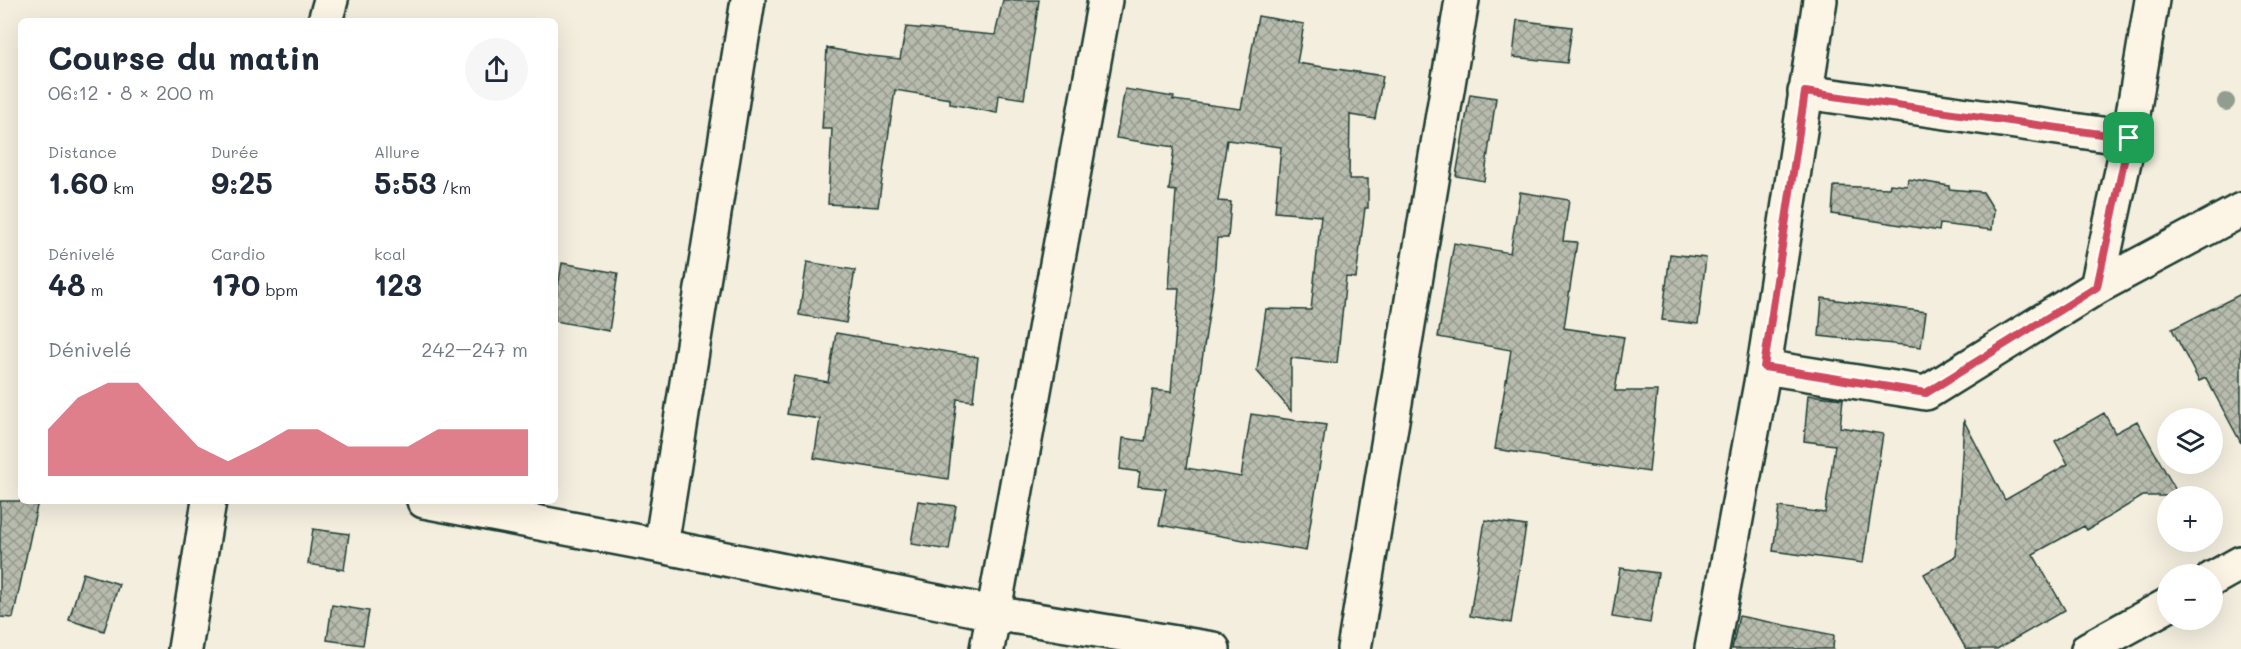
<!DOCTYPE html>
<html lang="fr">
<meta charset="utf-8">
<style>
:root{--surface:#fff;--page:#f6f6f7;--text:#1f2937;--muted:#747a83;--accent:#d1495b}
body{margin:0;font-family:Mali,sans-serif;background:var(--page);color:var(--text);height:100vh;display:flex;flex-direction:column;font-size:22px;white-space:nowrap}
*{box-sizing:border-box;margin:0}
p{font-size:20px;color:var(--muted)}
.icon{flex:none;width:33px;height:33px;fill:none;stroke:currentColor;stroke-width:2;stroke-linecap:round;stroke-linejoin:round}
.map{position:relative;flex:1;overflow:hidden}
.sheet{position:absolute;left:18px;top:18px;width:540px;height:486px;display:flex;flex-direction:column;background:var(--surface);border-radius:9px;box-shadow:0 6px 24px #0002}
.sheet>*{flex:none}
.fabs{position:absolute;left:2157px;top:408px;display:grid;gap:12px}
.fabs a{display:grid;place-items:center;width:66px;height:66px;border-radius:50%;background:var(--surface);box-shadow:0 6px 24px #0002;font-size:30px}
.pin{position:absolute;display:grid;place-items:center;width:51px;height:51px;color:#fff;margin:-26px;border-radius:12px;box-shadow:0 3px 9px #0006}
.round{display:grid;place-items:center;flex:none;width:63px;height:63px;border-radius:32px;background:var(--page)}
.overview{display:flex;align-items:center;justify-content:space-between;height:102px;padding:0 30px}
h1{font-size:33px;font-weight:700;line-height:45px}
.metrics{display:grid;grid-template-columns:repeat(3,1fr);gap:9px;height:102px;padding:6px 30px}
.metrics div{display:grid;align-content:center}
.metrics b{font-size:30px;font-weight:700}
.metrics small{font-size:16px;font-weight:400}
.metrics p{font-size:16px}
.chart{height:168px;padding:12px 30px}
.chart p{display:flex;justify-content:space-between}
.chart svg{width:100%;height:108px;margin-top:6px;fill:var(--accent);opacity:.7}
.map>svg:first-child{display:block}
.building{fill:url(#building-cross-hatch);stroke:#1f3d34;stroke-width:1.5}
.lines{fill:none;stroke-linecap:round;stroke-linejoin:round}
.minor-casing{stroke:#1f3d34;stroke-width:38}
.minor{stroke:#fcf5e5;stroke-width:33}
.tree{fill:#929d90}
.route-casing{stroke:#fff;stroke-width:12}
.route{stroke:#d1495b;stroke-width:8}
</style>
<div class="map">
<svg width="2241" height="649" viewBox="0 0 2241 649">
<defs>
<pattern id="building-cross-hatch" width="8" height="8" patternUnits="userSpaceOnUse" patternTransform="scale(1.5)"><rect width="8" height="8" fill="#b8bcae"/><path d="M0 0l8 8M0 8l8-8" fill="none" stroke="#959a8e"/></pattern>
</defs>
<rect width="100%" height="100%" fill="#f3eede"/>
<filter id="ink" filterUnits="userSpaceOnUse"><feTurbulence type="fractalNoise" baseFrequency=".0167" numOctaves="2"/><feDisplacementMap in="SourceGraphic" scale="12" xChannelSelector="R" yChannelSelector="G"/><feConvolveMatrix kernelMatrix="1 2 1 2 8 2 1 2 1" color-interpolation-filters="sRGB"/></filter>
<g filter="url(#ink)">
<path class="building" d="M1003 0H1039L1024 99 999 95 997 113 950 104V99L895 90 878 207 828 204 832 129H822L827 48 871 56 900 59 906 27 995 35Z
M1258 16 1304 24 1297 63 1383 76 1375 119 1350 115 1349 179H1368V208H1365L1356 278 1346 277 1337 363 1291 358V411L1257 371 1266 309 1311 310 1321 216 1275 212 1281 147 1227 140 1218 201 1231 202 1228 238H1217L1214 280 1186 468 1241 477 1251 414 1326 425 1306 551 1159 525 1166 489 1138 486 1140 472 1120 469 1123 438 1145 441 1153 390 1171 392 1179 288H1169L1176 191 1169 190 1174 147 1116 138 1125 89 1174 97 1173 100 1241 109Z
M1517 20 1572 27 1567 63 1513 57Z
M1470 94 1496 98 1484 181 1456 176Z
M1908 179 1949 186V189L1983 192 1994 210 1992 230 1940 224 1939 231 1832 214 1834 186 1889 188 1890 184 1907 186Z
M1520 192 1569 200 1563 241 1577 242 1564 328 1624 337 1615 391H1657L1649 472 1495 449 1511 350 1438 337 1454 243 1510 253Z
M1670 254 1706 258 1698 324 1662 320Z
M807 262 855 270 846 323 799 315Z
M562 263 618 273 609 331 555 321V304Z
M2241 294V443L2206 378 2199 381 2172 329Z
M1822 298 1926 312 1921 347 1819 336Z
M836 333 978 357 973 401 957 399 948 479 814 458 820 419 787 414 794 376 828 382Z
M1808 395 1843 399 1840 427 1883 434 1863 563 1773 551 1779 507 1825 513 1835 445 1804 441Z
M2104 413 2115 433 2137 421 2179 496H2143L2087 530 2084 526 2033 554 2065 610 1997 649H1966L1924 574 1956 556 1964 421 2005 500 2068 464 2055 441Z
M0 501H38L13 618 0 617Z
M918 501 956 506 949 550 911 544Z
M1485 520 1526 526 1511 623 1470 616Z
M313 529 349 534 344 570 308 564Z
M1620 568 1658 573 1650 623 1612 617Z
M83 573 119 584 104 631 69 620Z
M332 605 369 611 363 645 327 640Z
M1739 616 1834 635 1833 649H1732Z"/>
<g class="lines">
<g class="minor-casing">
<path id="minor" d="M325 21 331 0
M1805 92 2129 138
M2097 287 2129 138 2152 0
M1764 367 1926 393 2097 287 2241 210
M424 501 661 546 993 613 1213 649
M661 546 748 0
M2212 579 2241 563
M185 649 209 501
M987 649 1105 0
M1354 649 1462 0
M1712 649 1764 367 1820 0
M2088 649 2168 605"/>
</g>
<use href="#minor" class="minor"/>
</g>
<circle class="tree" cx="2226" cy="102" r="9"/>
</g>
<g class="lines" filter="url(#ink)">
<g class="route-casing">
<path id="route" d="M1805 92 2129 138 2097 287 1926 393 1764 367Z"/>
</g>
<use href="#route" class="route"/>
</g>
</svg>
<div class="fabs">
<a><svg class="icon" aria-label="layers" viewBox="0 0 24 24"><path d="M12 4l9 5-9 5-9-5zM3 14l9 5 9-5"/></svg></a>
<a>+</a>
<a>−</a>
</div>
<div class="pin" style="left:2129px;top:138px;background:#1e9e55"><svg class="icon" aria-label="arrive" viewBox="0 0 24 24"><path d="M6 21V4h12l-3 4 3 4H6"/></svg></div>
<section class="sheet">
<div class="overview"><div><h1>Course du matin</h1><p>06:12 · 8 × 200 m</p></div><a class="round"><svg class="icon" aria-label="share" viewBox="0 0 24 24"><path d="M12 15V3M7 8l5-5 5 5M5 13v7h14v-7"/></svg></a></div>
<div class="metrics">
<div><p>Distance</p><b>1.60<small> km</small></b></div>
<div><p>Durée</p><b>9:25</b></div>
<div><p>Allure</p><b>5:53<small> /km</small></b></div>
</div>
<div class="metrics">
<div><p>Dénivelé</p><b>48<small> m</small></b></div>
<div><p>Cardio</p><b>170<small> bpm</small></b></div>
<div><p>kcal</p><b>123</b></div>
</div>
<div class="chart"><p><span>Dénivelé</span>242–247 m</p>
<svg viewBox="0 0 160 44" preserveAspectRatio="none"><path d="M0 44V25L10 12L20 6L30 6L40 19L50 32L60 38L70 32L80 25L90 25L100 32L110 32L120 32L130 25L140 25L150 25L160 25V44z"/></svg>
</div>
</section>
</div>
